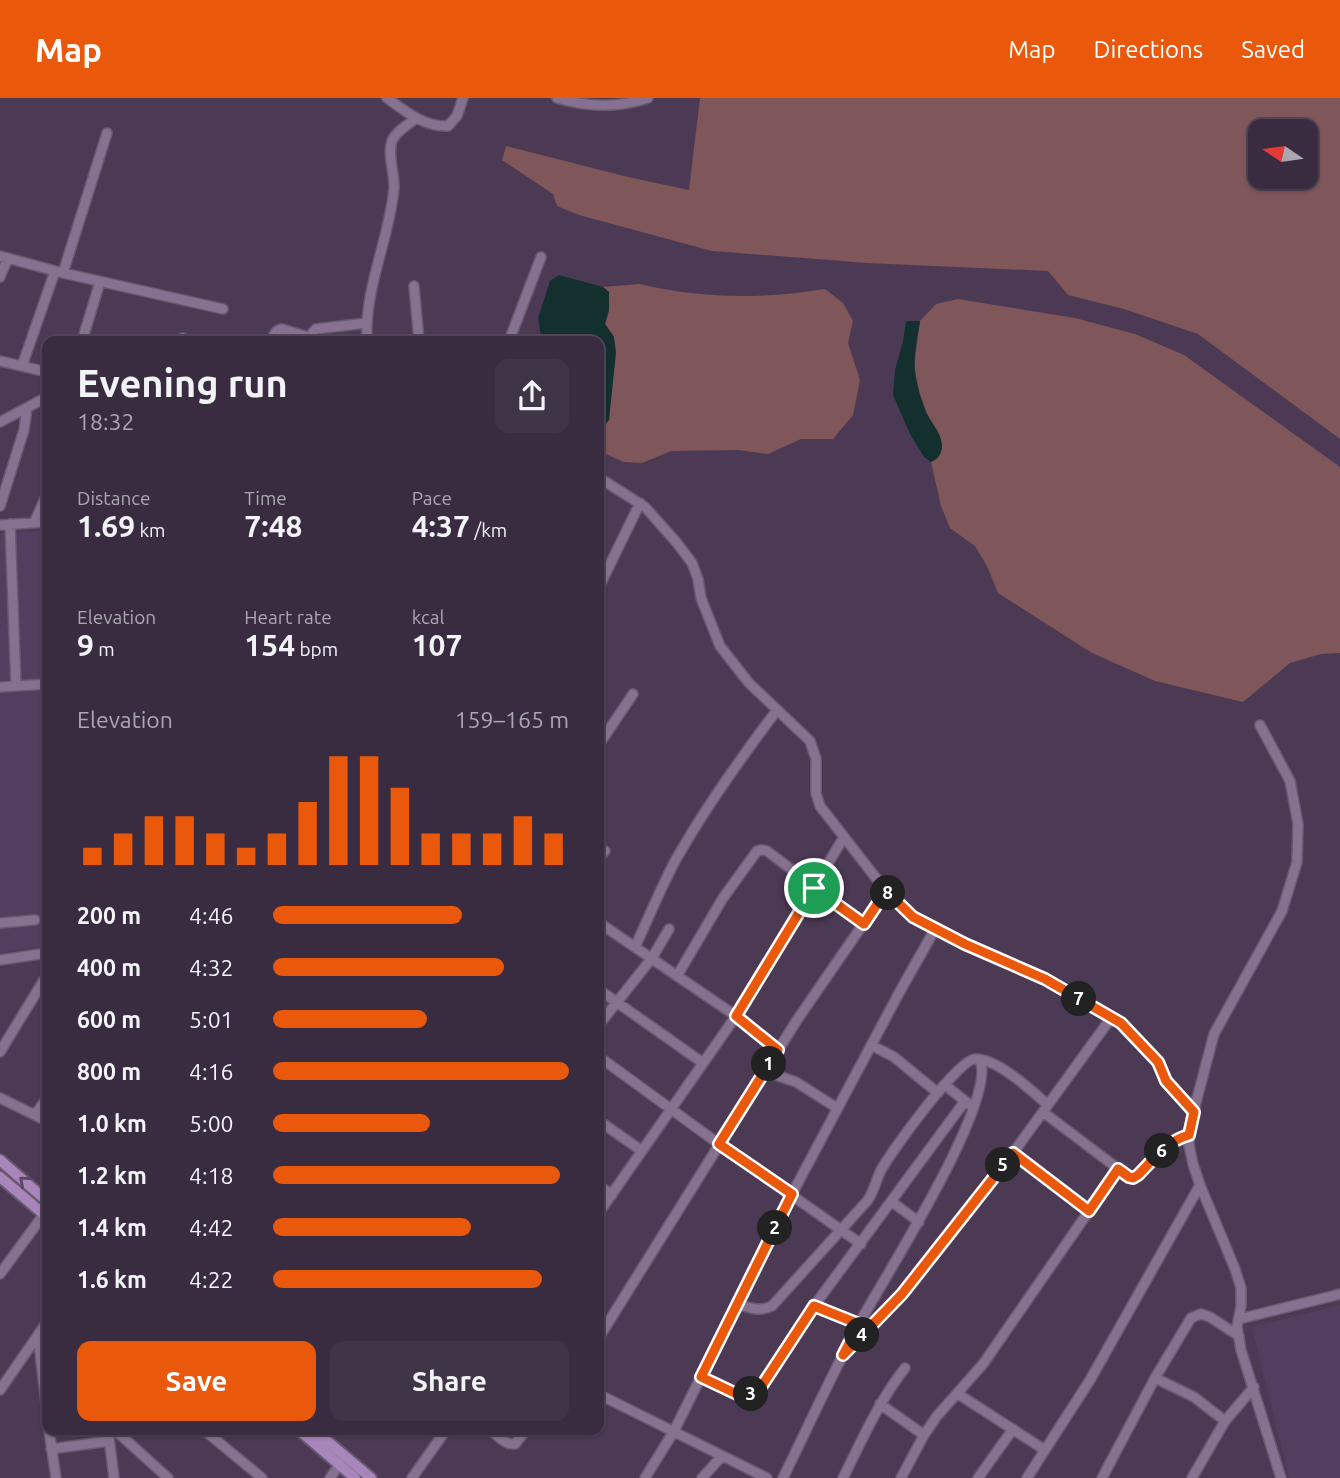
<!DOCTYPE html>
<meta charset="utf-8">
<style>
:root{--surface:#392c40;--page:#403447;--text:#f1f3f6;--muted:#aba7b1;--line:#534859;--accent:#ea580c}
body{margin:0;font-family:Ubuntu,sans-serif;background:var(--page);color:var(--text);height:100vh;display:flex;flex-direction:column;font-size:26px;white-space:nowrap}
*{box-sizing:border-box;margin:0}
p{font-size:23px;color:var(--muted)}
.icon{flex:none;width:38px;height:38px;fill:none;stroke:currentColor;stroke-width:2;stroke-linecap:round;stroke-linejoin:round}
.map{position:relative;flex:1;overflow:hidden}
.drawer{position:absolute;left:42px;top:238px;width:562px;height:1099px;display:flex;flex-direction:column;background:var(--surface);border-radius:14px;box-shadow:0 2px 5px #0004,0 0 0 2px var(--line)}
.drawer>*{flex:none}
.needle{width:46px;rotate:283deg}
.controls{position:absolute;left:1248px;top:21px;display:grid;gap:14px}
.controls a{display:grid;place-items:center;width:70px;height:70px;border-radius:14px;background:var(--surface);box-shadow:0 2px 5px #0004,0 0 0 2px var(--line);font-size:35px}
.pin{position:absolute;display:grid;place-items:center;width:60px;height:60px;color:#fff;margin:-30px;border:4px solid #fff;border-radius:50%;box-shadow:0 2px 7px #0007}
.km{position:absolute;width:35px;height:35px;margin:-18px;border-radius:50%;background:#222;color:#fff;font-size:19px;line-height:35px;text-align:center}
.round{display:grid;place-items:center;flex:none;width:74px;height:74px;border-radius:14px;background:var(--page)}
.headline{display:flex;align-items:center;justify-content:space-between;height:119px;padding:0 35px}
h1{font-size:38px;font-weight:700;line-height:52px}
.figures{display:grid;grid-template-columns:repeat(3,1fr);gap:10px;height:119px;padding:7px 35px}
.figures div{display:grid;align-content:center}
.figures b{font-size:30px;font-weight:700}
.figures small{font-size:19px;font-weight:400}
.figures p{font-size:19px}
.chart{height:196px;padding:14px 35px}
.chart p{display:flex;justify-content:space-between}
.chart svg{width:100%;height:126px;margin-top:7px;stroke:var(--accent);stroke-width:6}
.action{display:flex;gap:14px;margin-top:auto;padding:14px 35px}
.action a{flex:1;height:80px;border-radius:14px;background:var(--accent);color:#fff;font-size:28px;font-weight:700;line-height:80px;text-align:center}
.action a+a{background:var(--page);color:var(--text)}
ul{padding:0 35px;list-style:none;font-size:23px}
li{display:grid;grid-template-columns:112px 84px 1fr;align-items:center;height:52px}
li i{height:18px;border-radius:9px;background:var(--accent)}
header{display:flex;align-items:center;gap:42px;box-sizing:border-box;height:98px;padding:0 35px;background:var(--accent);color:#fff}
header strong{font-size:33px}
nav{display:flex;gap:38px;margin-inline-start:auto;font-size:24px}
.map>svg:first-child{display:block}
.built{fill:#543e60}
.green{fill:#7f5659;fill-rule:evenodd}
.water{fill:#13302f}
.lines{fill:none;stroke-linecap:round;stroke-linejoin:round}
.minor-casing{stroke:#685970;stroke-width:12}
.major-casing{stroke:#685970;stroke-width:14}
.minor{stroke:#867290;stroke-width:9}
.major{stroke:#a885bb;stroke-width:10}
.oneway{stroke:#5a4564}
.route-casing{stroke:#fff;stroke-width:14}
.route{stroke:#ea580c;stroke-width:9}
</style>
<header>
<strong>Map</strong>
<nav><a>Map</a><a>Directions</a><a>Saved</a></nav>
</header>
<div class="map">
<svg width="1340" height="1380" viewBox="0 0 1340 1380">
<rect width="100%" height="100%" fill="#4c3a55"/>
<path class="built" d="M47 433V847L0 855V435Z
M1340 1207V1380H1289L1252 1229Z"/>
<path class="green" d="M700 0H1340V341L1198 236 1124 211 1068 197 1048 173 867 165 712 153 579 117 557 108 553 96 502 62 506 48 628 79 689 92ZM1260 33H1306V79H1260Z
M640 186C701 201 764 201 825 191L843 205 853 223 848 245 860 282 853 317 833 341H801L768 356 738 352 671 353 642 365 624 364 599 353 598 333 614 239 605 226 609 212V194L603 189Z
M958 201 1075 220 1135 236 1184 257 1340 369V555L1321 556 1290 565 1243 604 1155 583 1092 555 998 495 987 468 975 448 950 430 941 408 931 364 937 361 940 357 942 349 940 339 927 316 920 296 914 270 920 223 936 206Z"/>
<path class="water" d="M559 177 603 189 609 194V212L605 226 614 239 616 255 609 322 600 333 598 243H540L541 238 538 220 550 183Z
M906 223H920C918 238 913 256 915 272 916 286 921 301 926 314 931 325 942 335 942 348 942 356 937 361 931 364L924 359 910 336 893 297 895 272 903 243Z"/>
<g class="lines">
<g class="minor-casing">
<path id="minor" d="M387 0C406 14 424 29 448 28L457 18 463 0
M557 0C587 9 618 10 648 0
M0 158 63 175 223 211
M63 175 107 35
M0 179 8 160
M414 188 419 243
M82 243 100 184
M183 243V240
M271 243C274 237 275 232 282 231L311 240
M311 243 313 234 316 231 366 225
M367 243C364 191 389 142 394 91 395 77 387 55 392 43 396 33 408 27 415 21
M509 243 541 159
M0 263 47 274
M22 268 55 173
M0 324 47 299
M598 379 645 409 677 445 692 465 698 481 701 500 720 548 749 585 810 643 816 661V695L820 708 886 793 913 819 965 846 1045 881 1121 925 1158 964 1166 983 1194 1014
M0 408 24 332 27 310
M34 425 47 396
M10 426 16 588
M0 427 47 424
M598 491 640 405
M0 589 47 586
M1260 627 1290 683 1298 726 1297 764 1282 813 1214 936 1189 1031V1047L1193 1066 1200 1087 1235 1171 1241 1190V1208L1237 1229 1241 1252 1281 1380
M598 648 633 596
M598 761 605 753
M598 824 736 918 778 952
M0 825 35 822
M635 849C648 821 660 792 674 765 704 711 740 661 777 612
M0 862 47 855
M677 878 723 800 757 753 762 752 767 753 864 826
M598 891 703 965
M598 928 652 860 669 831
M871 947 894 959 938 995
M0 954 47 877
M598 958 719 1046 861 1146
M764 973 796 984 837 1010
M945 987 970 1007
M0 1000 47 1023
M1043 1014 1129 1079 1134 1080 1138 1077C1153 1061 1167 1042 1189 1037
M35 1017 47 1000
M598 1022 642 1053
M1013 1055 1089 1113
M598 1087 612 1097
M892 1104 919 1124
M598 1116 736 918 844 739
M0 1176 44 1116
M737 1206C750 1210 760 1214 772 1208L868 1102C874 1093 876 1082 881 1072 891 1054 957 962 975 961 997 960 1032 993 1048 1007
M814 1208 859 1226
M1239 1221 1340 1196
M38 1237 47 1314
M598 1241 797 922 886 793
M852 1248 902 1196 1013 1055 1111 920
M701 1279 739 1297 747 1298 759 1292 814 1208 965 1003
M1155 1280 1194 1299 1225 1323
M0 1292 47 1224
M598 1296 767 1380
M958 1296 1045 1352
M880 1306 924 1337
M49 1332 56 1380
M108 1332 114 1380
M115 1332 168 1380
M204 1332 262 1380
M491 1332C498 1338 505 1347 515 1346L526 1332
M51 1351 109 1343
M330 1380 340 1366
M412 1380 446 1332
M645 1380 674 1333 792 1096 899 895 935 831
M702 1380 722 1358
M783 1380C808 1329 832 1276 859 1226 882 1183 998 1003 980 962
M843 1380C862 1342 879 1303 905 1270
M901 1380 924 1337 937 1318 983 1266 1118 1071
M978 1380 1013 1331
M1027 1380 1090 1282 1200 1087
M1102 1380 1155 1280 1191 1220 1201 1216 1210 1219 1239 1238
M1192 1380 1225 1323 1254 1289"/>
</g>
<g class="major-casing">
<path id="major" d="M0 1062 47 1103
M0 1079 47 1119
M299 1332 355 1380
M314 1332 371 1380"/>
</g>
<use href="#minor" class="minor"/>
<use href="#major" class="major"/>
</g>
<defs><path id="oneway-chevron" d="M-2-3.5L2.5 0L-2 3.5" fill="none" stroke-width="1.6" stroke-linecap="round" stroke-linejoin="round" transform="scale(1.75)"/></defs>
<use class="oneway" href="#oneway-chevron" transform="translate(24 1083) rotate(-139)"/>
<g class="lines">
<g class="route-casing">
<path id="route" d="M814 790 864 826 886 793 913 819 965 846 1045 881 1121 925 1158 964 1166 983 1194 1014 1189 1037C1167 1043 1154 1061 1138 1077L1133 1080 1129 1079 1118 1071 1089 1113 1013 1055 902 1196 843 1257 859 1226 814 1208 759 1292 747 1298 739 1297 701 1279 792 1096 719 1046 778 952 736 918Z"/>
</g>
<use href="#route" class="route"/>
</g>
</svg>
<div class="controls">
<a><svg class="needle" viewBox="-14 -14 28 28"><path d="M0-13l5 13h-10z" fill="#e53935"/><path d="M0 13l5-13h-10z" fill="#aba7b1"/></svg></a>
</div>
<div class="pin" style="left:814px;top:790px;background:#1e9e55"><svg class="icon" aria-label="arrive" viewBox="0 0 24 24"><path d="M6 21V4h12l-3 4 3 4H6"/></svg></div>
<b class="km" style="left:769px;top:966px">1</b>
<b class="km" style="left:775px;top:1130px">2</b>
<b class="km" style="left:751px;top:1296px">3</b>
<b class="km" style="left:862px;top:1237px">4</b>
<b class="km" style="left:1003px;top:1067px">5</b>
<b class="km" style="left:1162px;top:1053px">6</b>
<b class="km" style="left:1079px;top:901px">7</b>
<b class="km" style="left:888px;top:795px">8</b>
<section class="drawer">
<div class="headline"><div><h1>Evening run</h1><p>18:32</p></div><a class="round"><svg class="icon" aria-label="share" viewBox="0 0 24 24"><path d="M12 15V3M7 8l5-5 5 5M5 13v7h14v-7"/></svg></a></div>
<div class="figures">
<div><p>Distance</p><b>1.69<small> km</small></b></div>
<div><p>Time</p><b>7:48</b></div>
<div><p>Pace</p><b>4:37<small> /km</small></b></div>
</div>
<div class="figures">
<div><p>Elevation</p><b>9<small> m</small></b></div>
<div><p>Heart rate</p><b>154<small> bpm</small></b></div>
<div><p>kcal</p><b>107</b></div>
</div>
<div class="chart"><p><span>Elevation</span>159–165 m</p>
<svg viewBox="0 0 160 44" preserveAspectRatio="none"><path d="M5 44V38M15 44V33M25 44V27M35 44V27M45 44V33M55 44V38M65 44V33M75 44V22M85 44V6M95 44V6M105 44V17M115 44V33M125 44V33M135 44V33M145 44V27M155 44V33"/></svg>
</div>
<ul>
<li><b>200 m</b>4:46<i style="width:64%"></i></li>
<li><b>400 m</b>4:32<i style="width:78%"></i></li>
<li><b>600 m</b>5:01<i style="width:52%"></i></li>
<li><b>800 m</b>4:16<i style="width:100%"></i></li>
<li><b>1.0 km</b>5:00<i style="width:53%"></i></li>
<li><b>1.2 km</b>4:18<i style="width:97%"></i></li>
<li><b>1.4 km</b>4:42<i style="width:67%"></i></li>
<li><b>1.6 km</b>4:22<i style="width:91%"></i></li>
</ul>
<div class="action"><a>Save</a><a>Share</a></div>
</section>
</div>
